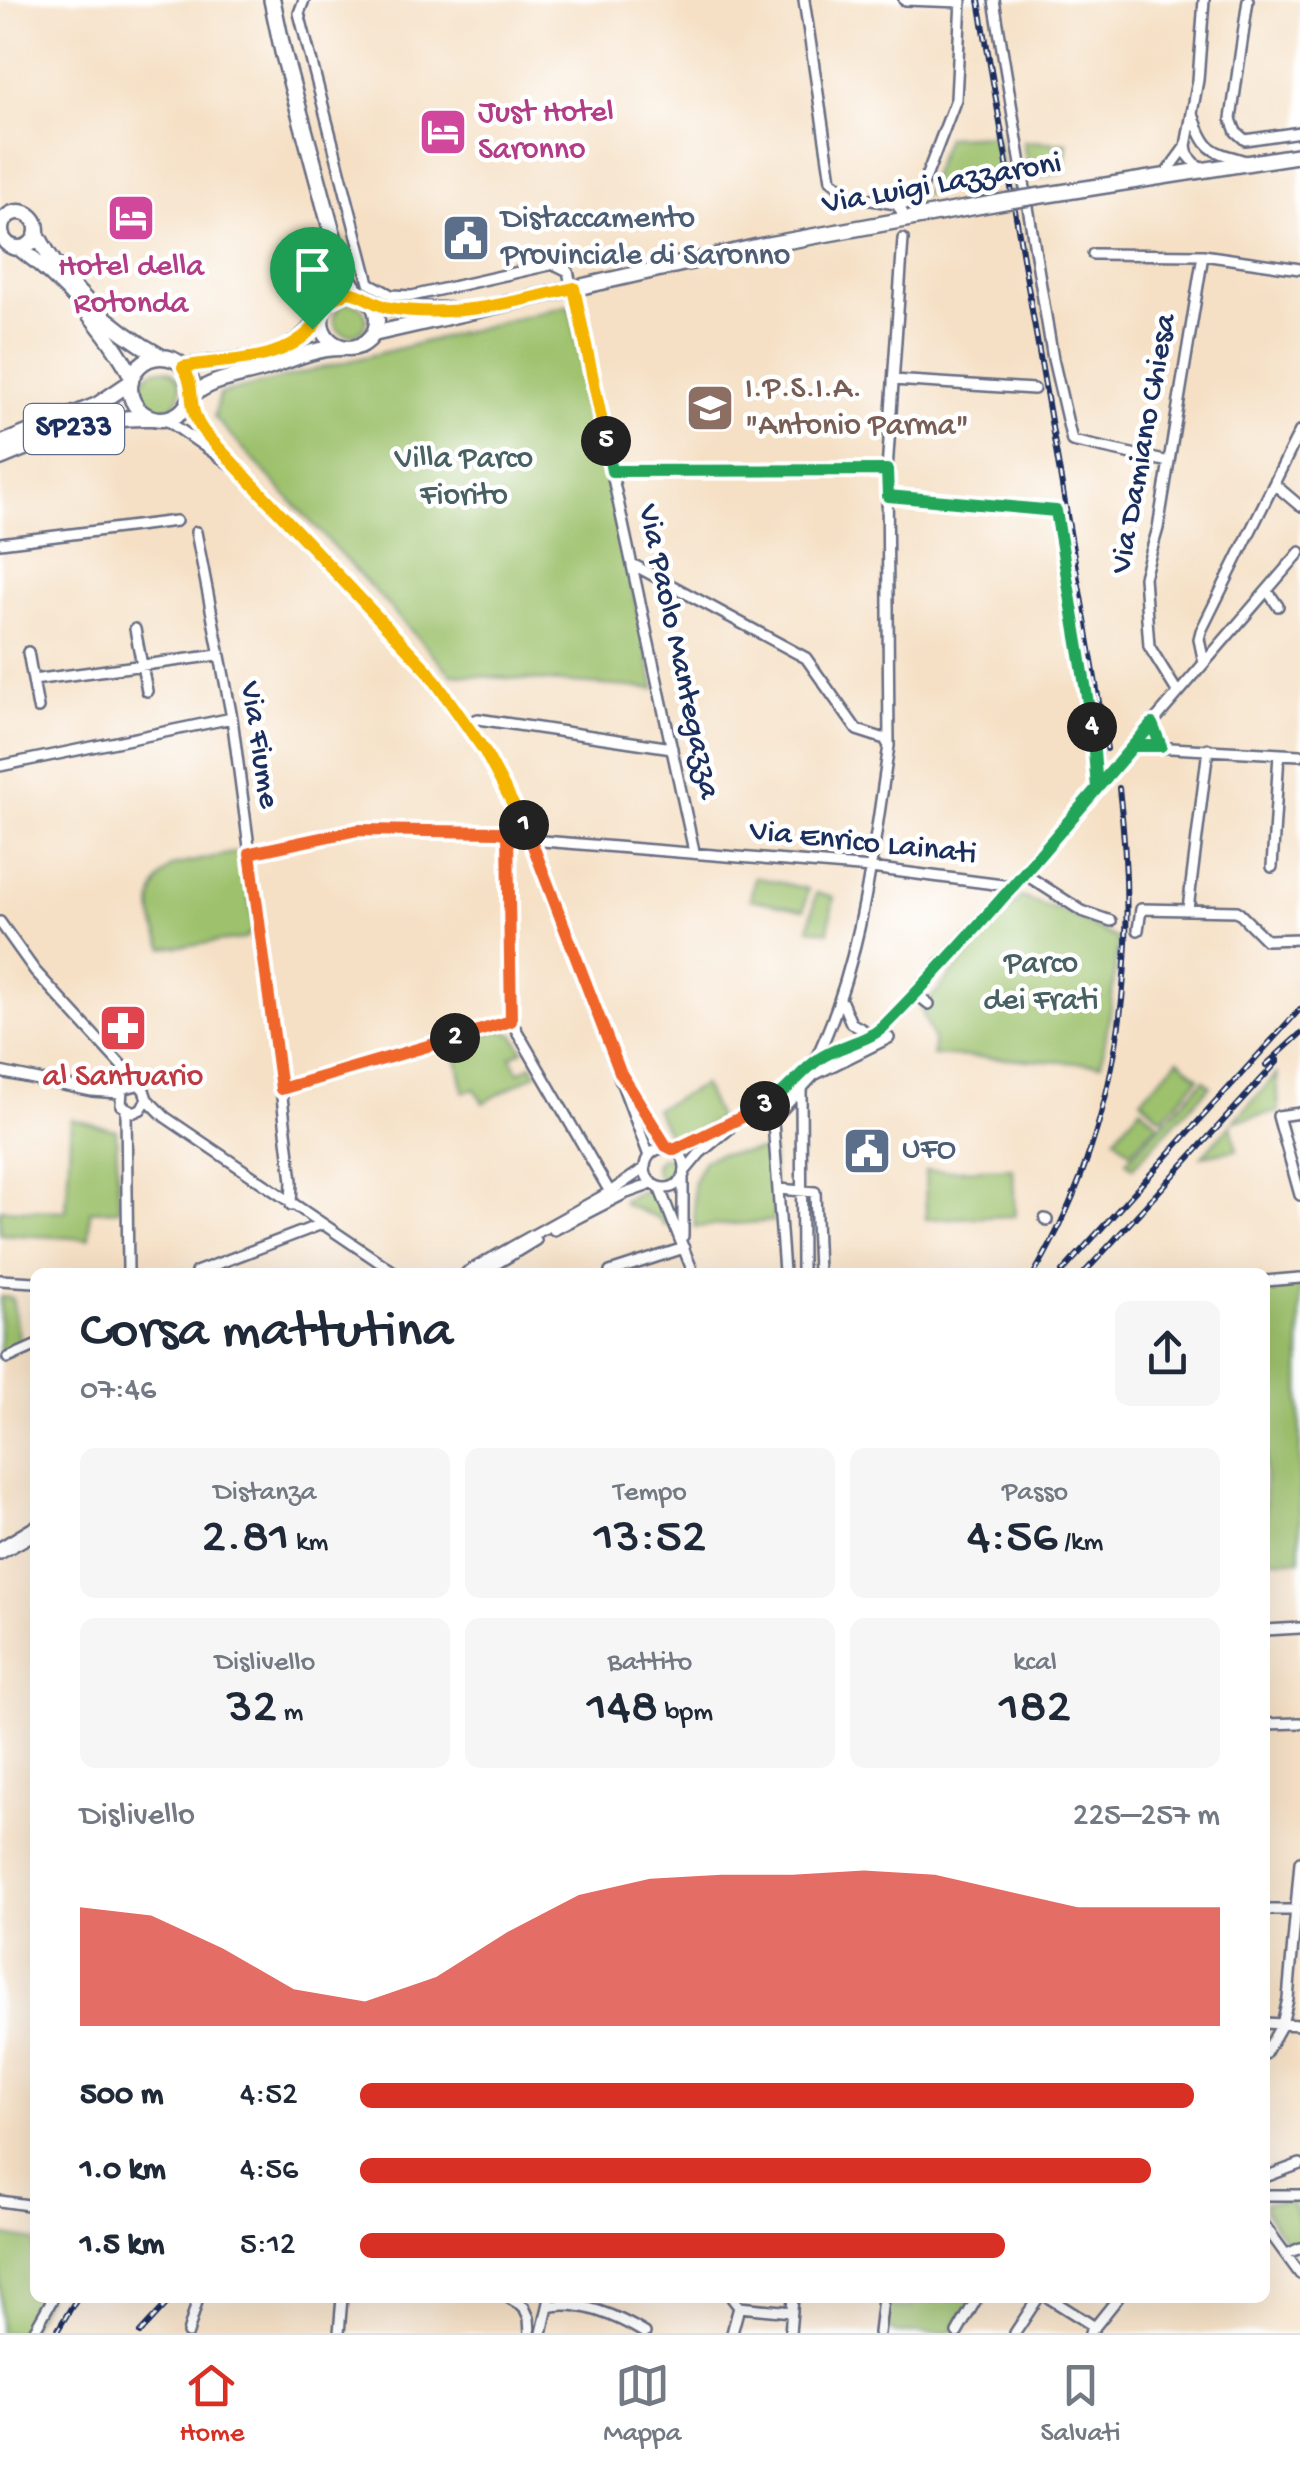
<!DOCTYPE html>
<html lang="it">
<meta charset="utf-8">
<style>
:root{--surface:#fff;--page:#f6f6f7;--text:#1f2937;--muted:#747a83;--line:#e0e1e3;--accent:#d93025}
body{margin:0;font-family:"Gochi Hand",sans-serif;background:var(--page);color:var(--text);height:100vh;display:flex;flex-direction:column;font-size:38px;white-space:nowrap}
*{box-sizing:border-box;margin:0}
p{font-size:32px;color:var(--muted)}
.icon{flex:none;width:55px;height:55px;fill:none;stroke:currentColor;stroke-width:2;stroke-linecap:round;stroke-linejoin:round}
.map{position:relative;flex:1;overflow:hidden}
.side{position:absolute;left:30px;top:1268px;width:1240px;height:1035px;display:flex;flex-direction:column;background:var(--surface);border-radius:15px;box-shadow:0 10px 40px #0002}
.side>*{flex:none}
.pin{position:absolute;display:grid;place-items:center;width:85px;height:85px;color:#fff;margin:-102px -42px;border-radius:50% 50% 50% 0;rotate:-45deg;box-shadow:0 0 10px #0007}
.pin .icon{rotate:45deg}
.km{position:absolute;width:50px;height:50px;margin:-25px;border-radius:50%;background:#222;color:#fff;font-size:28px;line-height:50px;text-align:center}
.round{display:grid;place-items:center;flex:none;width:105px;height:105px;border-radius:15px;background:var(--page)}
.summary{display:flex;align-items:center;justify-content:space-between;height:170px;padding:0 50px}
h1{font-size:55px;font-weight:600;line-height:75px}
.metrics{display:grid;grid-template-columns:repeat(3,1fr);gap:15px;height:170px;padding:10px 50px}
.metrics div{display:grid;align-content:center;border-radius:15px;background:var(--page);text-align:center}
.metrics b{font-size:50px;font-weight:600}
.metrics small{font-size:28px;font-weight:400}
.metrics p{font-size:28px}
.chart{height:280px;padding:20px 50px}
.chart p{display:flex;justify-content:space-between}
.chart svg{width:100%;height:180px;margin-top:10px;fill:var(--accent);opacity:.7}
ul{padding:0 50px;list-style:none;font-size:32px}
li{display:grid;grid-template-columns:160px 120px 1fr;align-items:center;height:75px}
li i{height:25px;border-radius:12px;background:var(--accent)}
.tab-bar{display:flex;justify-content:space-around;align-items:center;height:140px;border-top:2px solid var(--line);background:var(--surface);font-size:28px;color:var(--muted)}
.tab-bar a{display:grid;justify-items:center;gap:5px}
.tab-bar .active{color:var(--accent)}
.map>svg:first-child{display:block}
.green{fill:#9dc16c;stroke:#5c7865;stroke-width:2.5}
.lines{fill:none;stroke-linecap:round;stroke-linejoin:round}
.street-casing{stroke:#676d82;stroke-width:14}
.primary-casing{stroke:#676d82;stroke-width:19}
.highway-casing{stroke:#676d82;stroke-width:20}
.street{stroke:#fff;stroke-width:9}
.primary{stroke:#fff;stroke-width:14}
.highway{stroke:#fff;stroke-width:15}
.rail-casing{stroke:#1b2f5e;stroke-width:6}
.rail{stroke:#fff;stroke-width:2.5;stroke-dasharray:8;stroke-linecap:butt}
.primary-bridge-casing{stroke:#676d82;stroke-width:19;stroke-linecap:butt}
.primary-bridge{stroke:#fff;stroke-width:14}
.split-1-casing{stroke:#fff;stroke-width:20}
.split-2-casing{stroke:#fff;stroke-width:20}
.split-3-casing{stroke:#fff;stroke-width:20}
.split-4-casing{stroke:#fff;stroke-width:20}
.split-5-casing{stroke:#fff;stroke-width:20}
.split-6-casing{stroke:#fff;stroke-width:20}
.split-1{stroke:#f5b400;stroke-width:12}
.split-2{stroke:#f0652b;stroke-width:12}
.split-3{stroke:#f0652b;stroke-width:12}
.split-4{stroke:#22a559;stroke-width:12}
.split-5{stroke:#22a559;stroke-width:12}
.split-6{stroke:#f5b400;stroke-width:12}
.labels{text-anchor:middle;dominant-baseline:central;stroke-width:9;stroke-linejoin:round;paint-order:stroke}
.shield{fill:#fff;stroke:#5f6d8e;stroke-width:2.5}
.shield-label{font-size:30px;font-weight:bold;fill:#1b2f5e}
.hotel-label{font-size:32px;fill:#b23c85;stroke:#fff;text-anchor:start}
.street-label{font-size:32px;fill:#1b2f5e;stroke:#fff}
.service-label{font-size:32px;fill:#4e5e75;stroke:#fff;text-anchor:start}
.education-label{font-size:32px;fill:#785e54;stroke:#fff;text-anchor:start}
.park-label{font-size:32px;fill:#486263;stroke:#fff}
.health-label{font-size:32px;fill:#be3a42;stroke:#fff}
</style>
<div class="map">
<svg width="1300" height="2333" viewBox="0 0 1300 2333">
<rect width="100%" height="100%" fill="#fff"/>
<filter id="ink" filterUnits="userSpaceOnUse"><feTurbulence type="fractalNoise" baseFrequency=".01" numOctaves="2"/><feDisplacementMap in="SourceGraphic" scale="20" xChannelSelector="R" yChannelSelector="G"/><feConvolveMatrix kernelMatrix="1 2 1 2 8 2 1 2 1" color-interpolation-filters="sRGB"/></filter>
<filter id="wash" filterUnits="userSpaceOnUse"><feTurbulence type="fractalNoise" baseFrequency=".0048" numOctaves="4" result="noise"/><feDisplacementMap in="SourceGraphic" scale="40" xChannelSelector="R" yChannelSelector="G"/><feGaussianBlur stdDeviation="2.25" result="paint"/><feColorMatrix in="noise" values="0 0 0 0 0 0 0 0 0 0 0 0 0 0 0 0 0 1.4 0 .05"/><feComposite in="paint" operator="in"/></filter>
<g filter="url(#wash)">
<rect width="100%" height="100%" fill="#f5e0c5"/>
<path class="green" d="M996 135 1004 180 924 195 946 137Z
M1023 141 1067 143 1064 173 1029 178Z
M334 319a16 16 0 1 1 32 0a16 16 0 1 1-32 0Z
M569 305 655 689 451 674 214 417 220 394Z
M141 389a20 20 0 1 1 40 0a20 20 0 1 1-40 0Z
M243 851 254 929 244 939 164 948C150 918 144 891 172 866Z
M755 877 808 889 804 910 750 899Z
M816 893 834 897 828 932 809 928Z
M1021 897 1068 914 1118 939 1111 1007 1101 1064 933 1055V1039L921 1009Z
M501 1030 514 1035 523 1050 511 1057 519 1072 532 1065 537 1073 483 1103 475 1089 464 1092 454 1045Z
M1179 1059 1199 1078 1162 1118 1141 1099Z
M1277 1074 1279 1112 1234 1121Z
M1204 1080 1210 1086 1133 1167 1126 1161Z
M703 1085 718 1118 685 1138 675 1139 669 1135 655 1109Z
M1141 1107 1158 1123 1130 1152 1115 1137Z
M71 1119 116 1130 119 1210 90 1211 89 1239 0 1234V1209L66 1211Z
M1231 1124 1237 1150 1202 1156Z
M772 1150 774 1221 695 1227 693 1184 704 1160 718 1154Z
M655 1168a11 11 0 1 1 22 0a11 11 0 1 1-22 0Z
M1013 1168 1015 1216 926 1219 925 1171Z
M642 1191 659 1194 670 1224 663 1225 661 1219 624 1204 623 1200Z
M1300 1285V1560H1265V1287Z
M0 1297 12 1298 21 1347 0 1358Z
M1292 2201 1300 2224V2245L1292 2250 1265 2212V2203Z
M0 2235 35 2241V2298H47L27 2333H0Z
M907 2298H973L951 2333H896L883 2324 885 2306 911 2308 912 2298Z"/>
</g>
<g filter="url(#ink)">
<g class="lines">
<g class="street-casing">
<path id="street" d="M304 0 299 13 369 283 391 295 412 296 554 264 568 271 694 851
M804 0 831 180 853 197 896 204 903 213
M904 0 961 2
M994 0 1053 359 1072 441 1169 462
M1248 0 1231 119 1236 132 1245 140 1300 132
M1194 117C1206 152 1211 151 1246 161
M1186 146 1188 155 1201 170
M1164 176 1186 146 1198 80 1204 0
M901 206 918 198 956 99 961 0
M1093 254 1203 255 1300 269
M893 380 1034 389
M189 400 205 432 428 671 485 750 530 838 649 1156
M165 419 237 469
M612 471 887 470
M1274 484 1300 506
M887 496 1056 511 1097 754V786
M196 532 232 718 281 1089 292 1181 291 1205
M0 543 176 521
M632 564 806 658 857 730 885 739 889 746C873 851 862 964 815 1060
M1271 596 1278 606
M135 629 147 691
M28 652 38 708
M1204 663 1199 639 1201 631 1300 431
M33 680 218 655
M1178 693 1149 646 1144 577 1158 528 1203 255
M467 723 478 719 672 748
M889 746 887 470 903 239
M1133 746 1300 755
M0 766 232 718
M508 833 511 1021 610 1192
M249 853 358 829 499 831 543 841 871 868 1010 886
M1272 867 1279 754
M1023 873 1082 911 1111 921
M1188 909 1208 749
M0 922 35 971 144 1090 147 1099 165 1117 394 1272
M1138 930 1141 909 1237 911 1266 940 1300 939
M915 993 929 1004
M842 1002 851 1023 872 1035
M0 1072 92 1091 120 1093
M137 1085 122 1089 121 1105 134 1112 141 1109 147 1099
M801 1086 802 1272
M629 1088 668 1148
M281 1089 511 1021
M768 1105 773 1122 784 1272
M126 1110 128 1272
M1300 1113 1278 1116 1300 1195
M778 1114 814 1075 889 1038
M645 1168a20 20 0 1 1 40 0a20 20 0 1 1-40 0Z
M674 1150 768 1105 822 1057 872 1035 883 1027 1023 873 1300 552
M685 1171 700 1153 729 1129
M659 1187 693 1272
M778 1189 815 1192 818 1272
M1045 1219 1047 1220
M554 1230 624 1194 652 1184
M683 1236V1177
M196 1272 322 1224
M467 1272 610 1192 645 1168
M483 1272 536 1240
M610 1272 684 1248
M0 1280 35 1282
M1265 1281 1300 1278
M8 1358 35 1346
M0 1547 35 1526
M0 1554 35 1534
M1265 1630 1300 1628
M1265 1724 1300 1723
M1265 1910H1297
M1265 2023 1300 2025
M1265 2054 1282 2024 1288 1999 1300 1862
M1265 2177 1300 2164
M1265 2195H1300
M0 2201 35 2206
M1265 2226 1300 2274
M1287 2254 1300 2248
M509 2298 524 2307
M732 2298 739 2307 792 2312
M1049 2298 1095 2327
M524 2307 529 2318 530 2333
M548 2307C579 2299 619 2317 645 2333
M33 2333 53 2298
M188 2333 198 2298
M339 2333 342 2298
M542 2333 550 2298
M732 2333 739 2307
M790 2333 793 2298
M879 2333 883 2298
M957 2333 977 2298
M1015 2333 1038 2298
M1090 2333 1118 2298"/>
</g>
<g class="primary-casing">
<path id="primary" d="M1032 197 1300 155
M1 230a18 18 0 1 1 36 0a18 18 0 1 1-36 0Z
M37 234C63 286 111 329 162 357
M19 248C61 278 109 331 132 377
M321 320a28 28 0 1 1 56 0a28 28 0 1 1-56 0Z
M372 304 395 309 449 310
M373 334 760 246 1007 201
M130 388a31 31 0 1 1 62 0a31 31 0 1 1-62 0Z
M183 367C237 355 284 371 321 315
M191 396C214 378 238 377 265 369 290 360 314 348 341 348
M0 444 97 405 131 382
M0 458C52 437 93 416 151 418"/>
</g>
<g class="highway-casing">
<path id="highway" d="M272 0 283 52 342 269 357 293
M329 255 332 297"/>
</g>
<use href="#street" class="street"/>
<use href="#primary" class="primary"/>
<use href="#highway" class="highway"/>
<g class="rail-casing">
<path id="rail" d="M979 0 1107 749
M1266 1065 1300 1034
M1035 1272C1122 1124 1139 955 1119 788
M1062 1272 1300 1009
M1085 1272 1278 1061
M56 2333 77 2298
M140 2333 172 2298"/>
</g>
<use href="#rail" class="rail"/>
<g class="primary-bridge-casing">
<path id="primary-bridge" d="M1007 201 1032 197"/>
</g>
<use href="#primary-bridge" class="primary-bridge"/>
</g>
</g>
<g class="lines" filter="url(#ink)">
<g class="split-1-casing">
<path id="split-1" d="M312 329C277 365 227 358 183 367 198 389 184 405 204 432L428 671 484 750 524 825"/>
</g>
<g class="split-2-casing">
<path id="split-2" d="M455 1038 281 1089 250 853 358 830 499 832 530 838 524 825"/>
</g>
<g class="split-3-casing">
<path id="split-3" d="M455 1038 511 1021 508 833 530 838 620 1072 666 1146 674 1150 765 1106"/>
</g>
<g class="split-4-casing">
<path id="split-4" d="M765 1106C786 1094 799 1073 819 1059 839 1045 865 1043 883 1027 978 931 1064 826 1152 724L1161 746H1133L1097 788 1092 727"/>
</g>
<g class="split-5-casing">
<path id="split-5" d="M606 441 612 471 887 470 888 496 1056 511 1092 727"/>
</g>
<g class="split-6-casing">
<path id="split-6" d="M312 329 327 302 348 292C364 294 374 305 390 308 453 319 514 302 574 288L606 441"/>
</g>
<use href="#split-1" class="split-1"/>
<use href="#split-2" class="split-2"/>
<use href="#split-3" class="split-3"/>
<use href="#split-4" class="split-4"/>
<use href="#split-5" class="split-5"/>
<use href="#split-6" class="split-6"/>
</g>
<defs>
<g id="hotel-square" transform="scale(2.5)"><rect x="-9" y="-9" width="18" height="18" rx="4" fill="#d1479c" stroke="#fff"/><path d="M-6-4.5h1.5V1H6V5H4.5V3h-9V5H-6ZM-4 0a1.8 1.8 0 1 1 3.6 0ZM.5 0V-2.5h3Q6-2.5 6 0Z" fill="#fff"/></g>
<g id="civic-square" transform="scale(2.5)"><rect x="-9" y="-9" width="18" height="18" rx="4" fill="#5c6f8a" stroke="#fff"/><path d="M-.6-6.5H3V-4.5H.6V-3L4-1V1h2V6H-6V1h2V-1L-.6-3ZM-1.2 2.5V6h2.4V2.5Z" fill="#fff"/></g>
<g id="school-square" transform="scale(2.5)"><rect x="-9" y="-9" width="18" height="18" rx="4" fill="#8d6e63" stroke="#fff"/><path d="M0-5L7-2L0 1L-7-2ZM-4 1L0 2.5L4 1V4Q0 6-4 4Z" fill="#fff"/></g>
<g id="pharmacy-square" transform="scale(2.5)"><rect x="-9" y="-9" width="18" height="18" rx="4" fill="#e0444e" stroke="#fff"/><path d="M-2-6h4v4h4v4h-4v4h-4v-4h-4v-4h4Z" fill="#fff"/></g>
</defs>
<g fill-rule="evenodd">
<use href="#hotel-square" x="443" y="132"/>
<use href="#hotel-square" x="131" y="218"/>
<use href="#civic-square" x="466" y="238"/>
<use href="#school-square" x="710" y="408"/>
<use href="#pharmacy-square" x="123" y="1028"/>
<use href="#civic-square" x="867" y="1151"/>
</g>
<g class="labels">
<rect class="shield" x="24" y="404" width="100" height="50" rx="8"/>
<g class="shield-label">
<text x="74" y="429">SP233</text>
</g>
<g class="hotel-label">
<text x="478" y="114">Just Hotel<tspan x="478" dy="37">Saronno</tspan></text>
<text x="131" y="268" text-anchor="middle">Hotel della<tspan x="131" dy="37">Rotonda</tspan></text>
</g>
<g class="street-label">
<text transform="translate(942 185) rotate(-10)">Via Luigi Lazzaroni</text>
<text transform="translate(1145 444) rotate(-80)">Via Damiano Chiesa</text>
<text transform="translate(677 652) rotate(78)">Via Paolo Mantegazza</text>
<text transform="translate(258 745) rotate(81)">Via Fiume</text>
<text transform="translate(863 844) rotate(6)">Via Enrico Lainati</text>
</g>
<g class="service-label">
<text x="501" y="220">Distaccamento<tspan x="501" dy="37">Provinciale di Saronno</tspan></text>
<text x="902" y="1151">UFO</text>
</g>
<g class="education-label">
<text x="745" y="390">I.P.S.I.A.<tspan x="745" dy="37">"Antonio Parma"</tspan></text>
</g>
<g class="park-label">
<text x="464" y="460">Villa Parco<tspan x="464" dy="37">Fiorito</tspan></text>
<text x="1041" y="965">Parco<tspan x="1041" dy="37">dei Frati</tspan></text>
</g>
<g class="health-label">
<text x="123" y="1078">al Santuario</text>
</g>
</g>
</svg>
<div class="pin" style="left:312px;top:329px;background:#1e9e55"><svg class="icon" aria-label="arrive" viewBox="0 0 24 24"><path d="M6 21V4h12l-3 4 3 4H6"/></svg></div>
<b class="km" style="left:524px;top:825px">1</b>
<b class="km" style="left:455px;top:1038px">2</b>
<b class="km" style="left:765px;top:1106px">3</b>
<b class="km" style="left:1092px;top:727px">4</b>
<b class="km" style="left:606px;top:441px">5</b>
<section class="side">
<div class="summary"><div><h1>Corsa mattutina</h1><p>07:46</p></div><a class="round"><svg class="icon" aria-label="share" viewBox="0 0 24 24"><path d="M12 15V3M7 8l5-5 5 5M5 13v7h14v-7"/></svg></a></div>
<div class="metrics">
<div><p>Distanza</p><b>2.81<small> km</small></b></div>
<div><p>Tempo</p><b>13:52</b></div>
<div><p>Passo</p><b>4:56<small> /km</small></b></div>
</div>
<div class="metrics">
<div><p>Dislivello</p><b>32<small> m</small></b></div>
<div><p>Battito</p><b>148<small> bpm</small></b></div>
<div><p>kcal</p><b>182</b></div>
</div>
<div class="chart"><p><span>Dislivello</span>225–257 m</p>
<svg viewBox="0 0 160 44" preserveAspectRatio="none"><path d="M0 44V15L10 17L20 25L30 35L40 38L50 32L60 21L70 12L80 8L90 7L100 7L110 6L120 7L130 11L140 15L150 15L160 15V44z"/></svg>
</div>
<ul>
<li><b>500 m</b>4:52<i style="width:97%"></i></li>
<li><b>1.0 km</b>4:56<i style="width:92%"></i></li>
<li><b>1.5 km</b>5:12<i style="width:75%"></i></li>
</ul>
</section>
</div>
<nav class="tab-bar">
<a class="active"><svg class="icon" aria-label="home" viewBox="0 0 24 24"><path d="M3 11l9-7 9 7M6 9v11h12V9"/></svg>Home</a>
<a><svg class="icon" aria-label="map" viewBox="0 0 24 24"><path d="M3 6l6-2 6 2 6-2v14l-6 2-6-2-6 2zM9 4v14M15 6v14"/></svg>Mappa</a>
<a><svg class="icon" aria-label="saved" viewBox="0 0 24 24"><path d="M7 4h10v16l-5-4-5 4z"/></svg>Salvati</a>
</nav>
